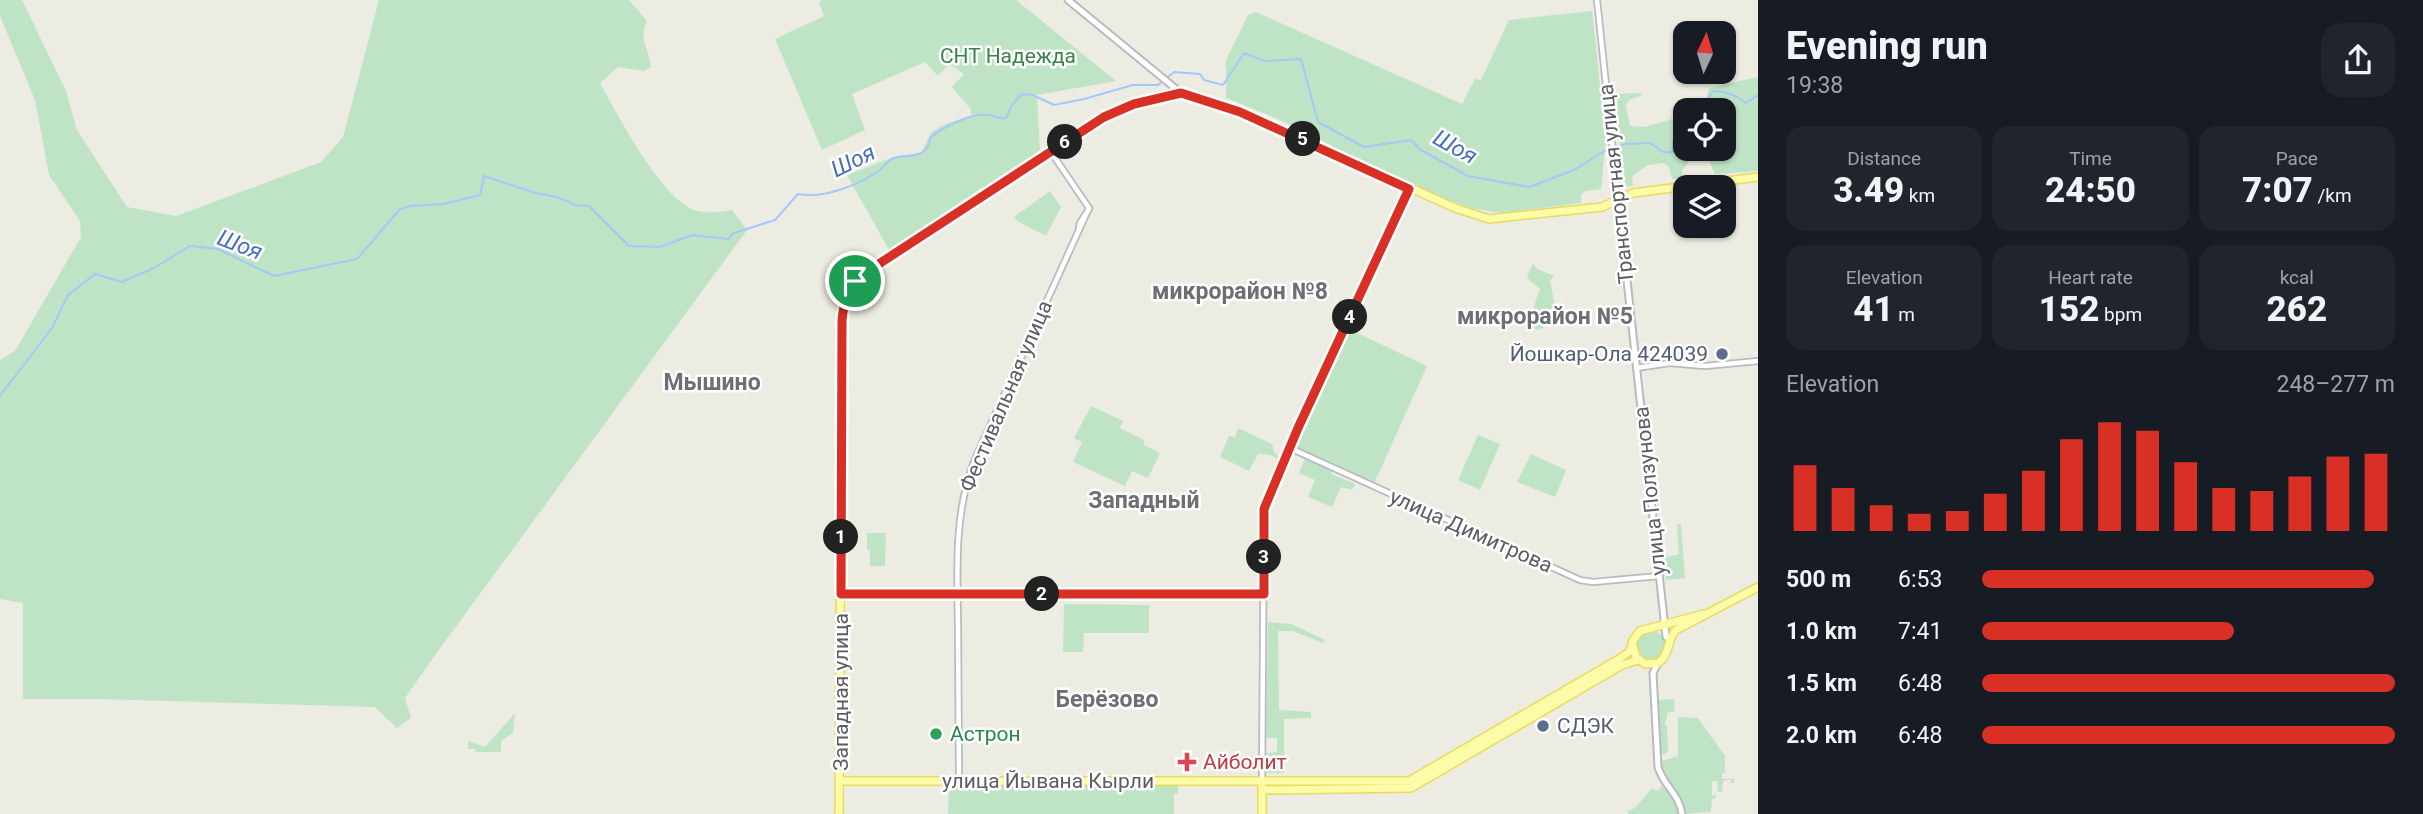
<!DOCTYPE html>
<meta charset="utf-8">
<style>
:root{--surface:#171b24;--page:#20242c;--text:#f1f3f6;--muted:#9ea1a6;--accent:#d93025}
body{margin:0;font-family:Roboto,sans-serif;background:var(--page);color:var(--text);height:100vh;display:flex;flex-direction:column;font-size:26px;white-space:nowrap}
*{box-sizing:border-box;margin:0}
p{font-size:23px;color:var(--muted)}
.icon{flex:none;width:38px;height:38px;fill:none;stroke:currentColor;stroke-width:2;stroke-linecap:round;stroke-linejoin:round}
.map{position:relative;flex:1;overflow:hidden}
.sheet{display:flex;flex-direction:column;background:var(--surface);width:665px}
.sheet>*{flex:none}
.needle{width:46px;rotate:4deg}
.buttons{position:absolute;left:1673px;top:21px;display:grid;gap:14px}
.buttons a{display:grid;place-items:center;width:63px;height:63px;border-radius:14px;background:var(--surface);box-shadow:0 2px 5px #0004;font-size:35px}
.pin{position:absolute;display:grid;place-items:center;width:60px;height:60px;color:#fff;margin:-30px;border:4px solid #fff;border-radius:50%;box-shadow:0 2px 7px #0007}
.km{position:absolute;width:35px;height:35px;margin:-18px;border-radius:50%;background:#222;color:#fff;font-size:19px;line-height:35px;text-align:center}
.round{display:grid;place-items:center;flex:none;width:74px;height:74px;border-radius:21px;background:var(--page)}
.headline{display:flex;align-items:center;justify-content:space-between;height:119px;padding:0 28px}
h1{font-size:38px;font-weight:800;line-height:52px}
.stats{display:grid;grid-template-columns:repeat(3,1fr);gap:10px;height:119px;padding:7px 28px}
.stats div{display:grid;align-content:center;border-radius:18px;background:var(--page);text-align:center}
.stats b{font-size:35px;font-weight:800}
.stats small{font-size:19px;font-weight:400}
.stats p{font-size:19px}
.chart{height:196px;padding:14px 28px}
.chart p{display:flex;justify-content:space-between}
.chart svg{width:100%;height:126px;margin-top:7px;stroke:var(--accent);stroke-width:6}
ul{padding:0 28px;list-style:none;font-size:23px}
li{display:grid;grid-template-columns:112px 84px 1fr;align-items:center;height:52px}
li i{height:18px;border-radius:9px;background:var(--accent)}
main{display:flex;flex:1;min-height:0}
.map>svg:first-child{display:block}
.green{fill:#bfe4c5}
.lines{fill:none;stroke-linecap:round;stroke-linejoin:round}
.stream{stroke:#a4c8fc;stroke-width:2}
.tertiary-casing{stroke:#babbc1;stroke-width:8}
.secondary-casing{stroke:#b8bac0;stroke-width:9}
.primary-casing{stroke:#ecd95d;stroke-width:10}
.tertiary{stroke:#fff;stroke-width:4.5}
.secondary{stroke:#fff;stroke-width:5}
.primary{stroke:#fcfba8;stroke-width:7}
.route-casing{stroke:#fff;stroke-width:14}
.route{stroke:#d93025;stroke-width:9}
.service-dot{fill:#5c6f8a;stroke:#fff;stroke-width:2.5}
.leisure-dot{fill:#2e9e5b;stroke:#fff;stroke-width:2.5}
.health-dot{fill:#e0444e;stroke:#fff;stroke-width:2.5}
.labels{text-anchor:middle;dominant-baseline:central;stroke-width:5;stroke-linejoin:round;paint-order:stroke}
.park-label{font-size:21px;fill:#388447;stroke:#fff}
.street-label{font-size:21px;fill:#5b5d63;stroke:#fff}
.service-label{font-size:21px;fill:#4e5e75;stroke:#fff;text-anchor:end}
.leisure-label{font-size:21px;fill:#27864d;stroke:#fff;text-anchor:start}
.health-label{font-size:21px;fill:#be3a42;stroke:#fff;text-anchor:start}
.water-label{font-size:23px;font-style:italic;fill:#476fbe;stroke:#fff}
.neighbourhood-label{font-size:23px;font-weight:bold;fill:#6c6f74;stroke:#fff}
</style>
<main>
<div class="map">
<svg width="1758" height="814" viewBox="0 0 1758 814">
<rect width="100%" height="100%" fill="#edece2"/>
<path class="green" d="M0 0H22L66 91 77 130 127 207 176 216 321 162 343 137 379 0H629L647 21C638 41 649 47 651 67L644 71 618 67 600 83C618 115 660 197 694 210 706 214 719 212 732 210L747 230 438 651 405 698 411 718 397 728 375 707 96 699H23V603L0 599V360L15 351 81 237 80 221 49 175 35 100 0 16Z
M821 0H1016L1116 81 1037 95 1040 151 965 202 889 250 847 175 893 157 920 153C927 146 927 137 932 132 943 123 959 120 972 116L970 108 952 87 964 74 949 64 938 76 925 62 852 94 865 130 822 150 775 39 824 16 819 3Z
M1592 11 1606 141 1601 189 1585 191 1581 195V203L1502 213 1475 209 1427 193 1276 118 1226 98V60L1248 15 1256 12 1462 104 1475 79 1481 80 1509 20Z
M1758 77V171L1715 174 1705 152H1696L1682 171V178L1672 179 1669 167 1664 163 1648 165 1632 176 1633 186 1624 187 1614 94 1641 93V96L1629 100 1626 105 1630 126 1645 127 1685 115V149H1724V110H1701L1705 107 1709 88Z
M1050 191 1061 207 1046 236 1017 221 1014 217Z
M1533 263 1537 269 1554 276 1550 281 1557 316 1543 328 1537 330 1528 324 1540 289 1527 278Z
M1347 328 1427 366 1374 484 1292 446 1315 398V391L1318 390Z
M1091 406 1123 421 1120 428 1144 440V445L1160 453 1148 478 1132 471 1125 486 1073 462 1082 442 1074 438Z
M1238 428 1272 444 1274 452 1281 458 1280 460 1270 455 1258 454 1249 471 1220 457 1229 436 1235 437Z
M1478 435 1500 444 1480 490 1458 480Z
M1531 454 1566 470 1555 497 1517 482Z
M1305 458 1333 470 1331 474 1355 484 1352 490 1341 487 1332 507 1308 497 1315 480 1299 473Z
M1677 524H1681L1685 578 1666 580 1663 555 1667 554 1668 557 1679 554Z
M867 533H886L885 566H870V550H867Z
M1064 604 1149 605V633H1084L1083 652H1063Z
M1268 622 1291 624 1325 640 1323 643 1293 631H1278L1279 710 1311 712V718L1284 719V773H1265L1266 753 1277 752V738H1266Z
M1636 646a15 15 0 1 1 30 0a15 15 0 1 1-30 0Z
M1674 699 1675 711 1667 713V720L1665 721V725H1667L1668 752 1664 755 1660 752 1658 700Z
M515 713 513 733 501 741V752H476L475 749H468V741L485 747Z
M1678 717 1698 718 1725 756V773H1722V779H1734V783H1731V780H1724L1722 786 1723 792H1718L1717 781H1712V796L1716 794 1715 799H1712L1711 812 1684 814C1683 791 1660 782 1662 761L1678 756Z
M949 784H1178V793L1174 794V814H948Z
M1662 786 1679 807 1678 814H1628L1627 811 1635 808 1652 788 1657 791Z"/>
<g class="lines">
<path class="stream" d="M1716 110 1708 98 1713 91C1724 91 1738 96 1746 103L1758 95
M0 396 52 328 68 295 95 274 122 282 154 268 190 246 218 249 274 276 357 259 400 209 411 206 443 204 480 195 484 176 536 193 557 197 575 205 589 206 629 246 660 247 692 235 728 239 734 233 775 220 798 194C824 199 859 185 880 170 885 166 886 162 892 159 906 153 928 161 930 138 943 127 972 112 989 115 996 116 999 119 1006 118L1012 105 1022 94 1033 95 1054 105 1084 99 1133 85H1158L1174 72 1200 74 1204 80 1223 85 1244 53 1264 61 1301 59 1318 122 1364 147 1411 140 1421 150 1468 176 1529 187 1574 170 1606 150 1626 144 1650 143 1663 152H1673V141L1685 137"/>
<g class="tertiary-casing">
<path id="tertiary" d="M1597 0 1618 198
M1051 152 1089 208
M1079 228 1080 223 1089 209
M1636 368 1670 363 1705 366 1758 361
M1290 448 1580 580 1593 582 1659 576
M841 594H1264
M959 780C959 728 958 676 958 624 957 569 954 511 975 459L1089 208
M1262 782 1264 509 1298 428 1409 189"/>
</g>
<g class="secondary-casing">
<path id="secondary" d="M1068 0 1181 93
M1618 198 1666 637
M1658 663 1653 673 1658 767C1663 785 1680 795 1682 814"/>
</g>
<g class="primary-casing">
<path id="primary" d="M1704 614 1640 631 1632 642 1636 657 1645 664 1658 663C1671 654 1666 641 1676 630L1758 587
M840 781H1409L1619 659 1629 652 1632 646
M1262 786V814
M1262 790 1411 788 1622 665 1638 660
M839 814 842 320C844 298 850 284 868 271L1104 117 1125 107 1181 93 1200 97 1236 110 1323 148 1455 208 1489 219 1602 207 1633 193 1758 177"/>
</g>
<use href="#tertiary" class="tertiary"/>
<use href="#secondary" class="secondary"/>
<use href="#primary" class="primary"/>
</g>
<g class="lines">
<g class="route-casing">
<path id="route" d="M1181 93 1240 112 1409 189 1298 428 1264 509V594H841L842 320C844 298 850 284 868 271L1104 117 1134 104Z"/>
</g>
<use href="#route" class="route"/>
</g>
<g class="service-dot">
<circle cx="1722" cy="354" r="7"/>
<circle cx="1543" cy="726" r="7"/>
</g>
<circle class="leisure-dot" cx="936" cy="734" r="7"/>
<path class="health-dot" d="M1183.5 751.5h7v7h7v7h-7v7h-7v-7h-7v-7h7z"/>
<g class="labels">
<g class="park-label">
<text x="1008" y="56">СНТ Надежда</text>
</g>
<g class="street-label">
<text transform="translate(1616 184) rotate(-96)">Транспортная улица</text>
<text transform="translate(1006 396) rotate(-67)">Фестивальная улица</text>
<text transform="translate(1650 491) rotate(-96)">улица Ползунова</text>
<text transform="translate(1471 531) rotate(24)">улица Димитрова</text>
<text transform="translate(841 692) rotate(-90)">Западная улица</text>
<text x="1048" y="781">улица Йывана Кырли</text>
</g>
<g class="service-label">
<text x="1708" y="354">Йошкар-Ола 424039</text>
<text x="1557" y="726" text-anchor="start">СДЭК</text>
</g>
<g class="leisure-label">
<text x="950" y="734">Астрон</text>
</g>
<g class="health-label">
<text x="1203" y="762">Айболит</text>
</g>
<g class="water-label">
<text transform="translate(1455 147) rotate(29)">Шоя</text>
<text transform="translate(853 161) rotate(-26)">Шоя</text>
<text transform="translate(240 245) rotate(21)">Шоя</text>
</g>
<g class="neighbourhood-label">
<text x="1240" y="291">микрорайон №8</text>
<text x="1545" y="316">микрорайон №5</text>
<text x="712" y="382">Мышино</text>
<text x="1144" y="500">Западный</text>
<text x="1107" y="699">Берёзово</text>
</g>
</g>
</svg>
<div class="buttons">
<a><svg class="needle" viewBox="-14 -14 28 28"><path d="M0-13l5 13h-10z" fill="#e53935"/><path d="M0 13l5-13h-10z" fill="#9ea1a6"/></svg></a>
<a><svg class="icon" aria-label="locate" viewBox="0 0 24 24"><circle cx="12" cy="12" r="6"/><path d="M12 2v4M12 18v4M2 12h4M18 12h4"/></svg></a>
<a><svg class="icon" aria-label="layers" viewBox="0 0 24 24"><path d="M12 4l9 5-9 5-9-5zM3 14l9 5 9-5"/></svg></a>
</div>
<div class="pin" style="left:855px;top:281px;background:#1e9e55"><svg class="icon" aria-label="arrive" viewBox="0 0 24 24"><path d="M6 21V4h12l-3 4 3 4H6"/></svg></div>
<b class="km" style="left:841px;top:537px">1</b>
<b class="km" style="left:1042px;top:594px">2</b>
<b class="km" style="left:1264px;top:557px">3</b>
<b class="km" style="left:1350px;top:317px">4</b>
<b class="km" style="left:1303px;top:139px">5</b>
<b class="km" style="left:1065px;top:142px">6</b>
</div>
<section class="sheet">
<div class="headline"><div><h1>Evening run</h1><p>19:38</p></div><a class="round"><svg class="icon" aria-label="share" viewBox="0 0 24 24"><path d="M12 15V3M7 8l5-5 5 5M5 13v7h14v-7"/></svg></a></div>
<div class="stats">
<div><p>Distance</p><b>3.49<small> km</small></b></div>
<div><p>Time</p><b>24:50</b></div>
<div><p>Pace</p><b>7:07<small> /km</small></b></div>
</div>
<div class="stats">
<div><p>Elevation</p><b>41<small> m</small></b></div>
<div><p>Heart rate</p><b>152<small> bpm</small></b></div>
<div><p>kcal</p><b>262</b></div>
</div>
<div class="chart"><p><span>Elevation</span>248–277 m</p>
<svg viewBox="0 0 160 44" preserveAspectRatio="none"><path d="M5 44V21M15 44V29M25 44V35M35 44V38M45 44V37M55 44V31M65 44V23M75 44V12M85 44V6M95 44V9M105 44V20M115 44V29M125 44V30M135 44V25M145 44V18M155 44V17"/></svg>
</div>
<ul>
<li><b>500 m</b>6:53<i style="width:95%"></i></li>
<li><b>1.0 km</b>7:41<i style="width:61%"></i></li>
<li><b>1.5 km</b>6:48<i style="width:100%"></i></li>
<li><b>2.0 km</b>6:48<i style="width:100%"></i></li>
</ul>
</section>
</main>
